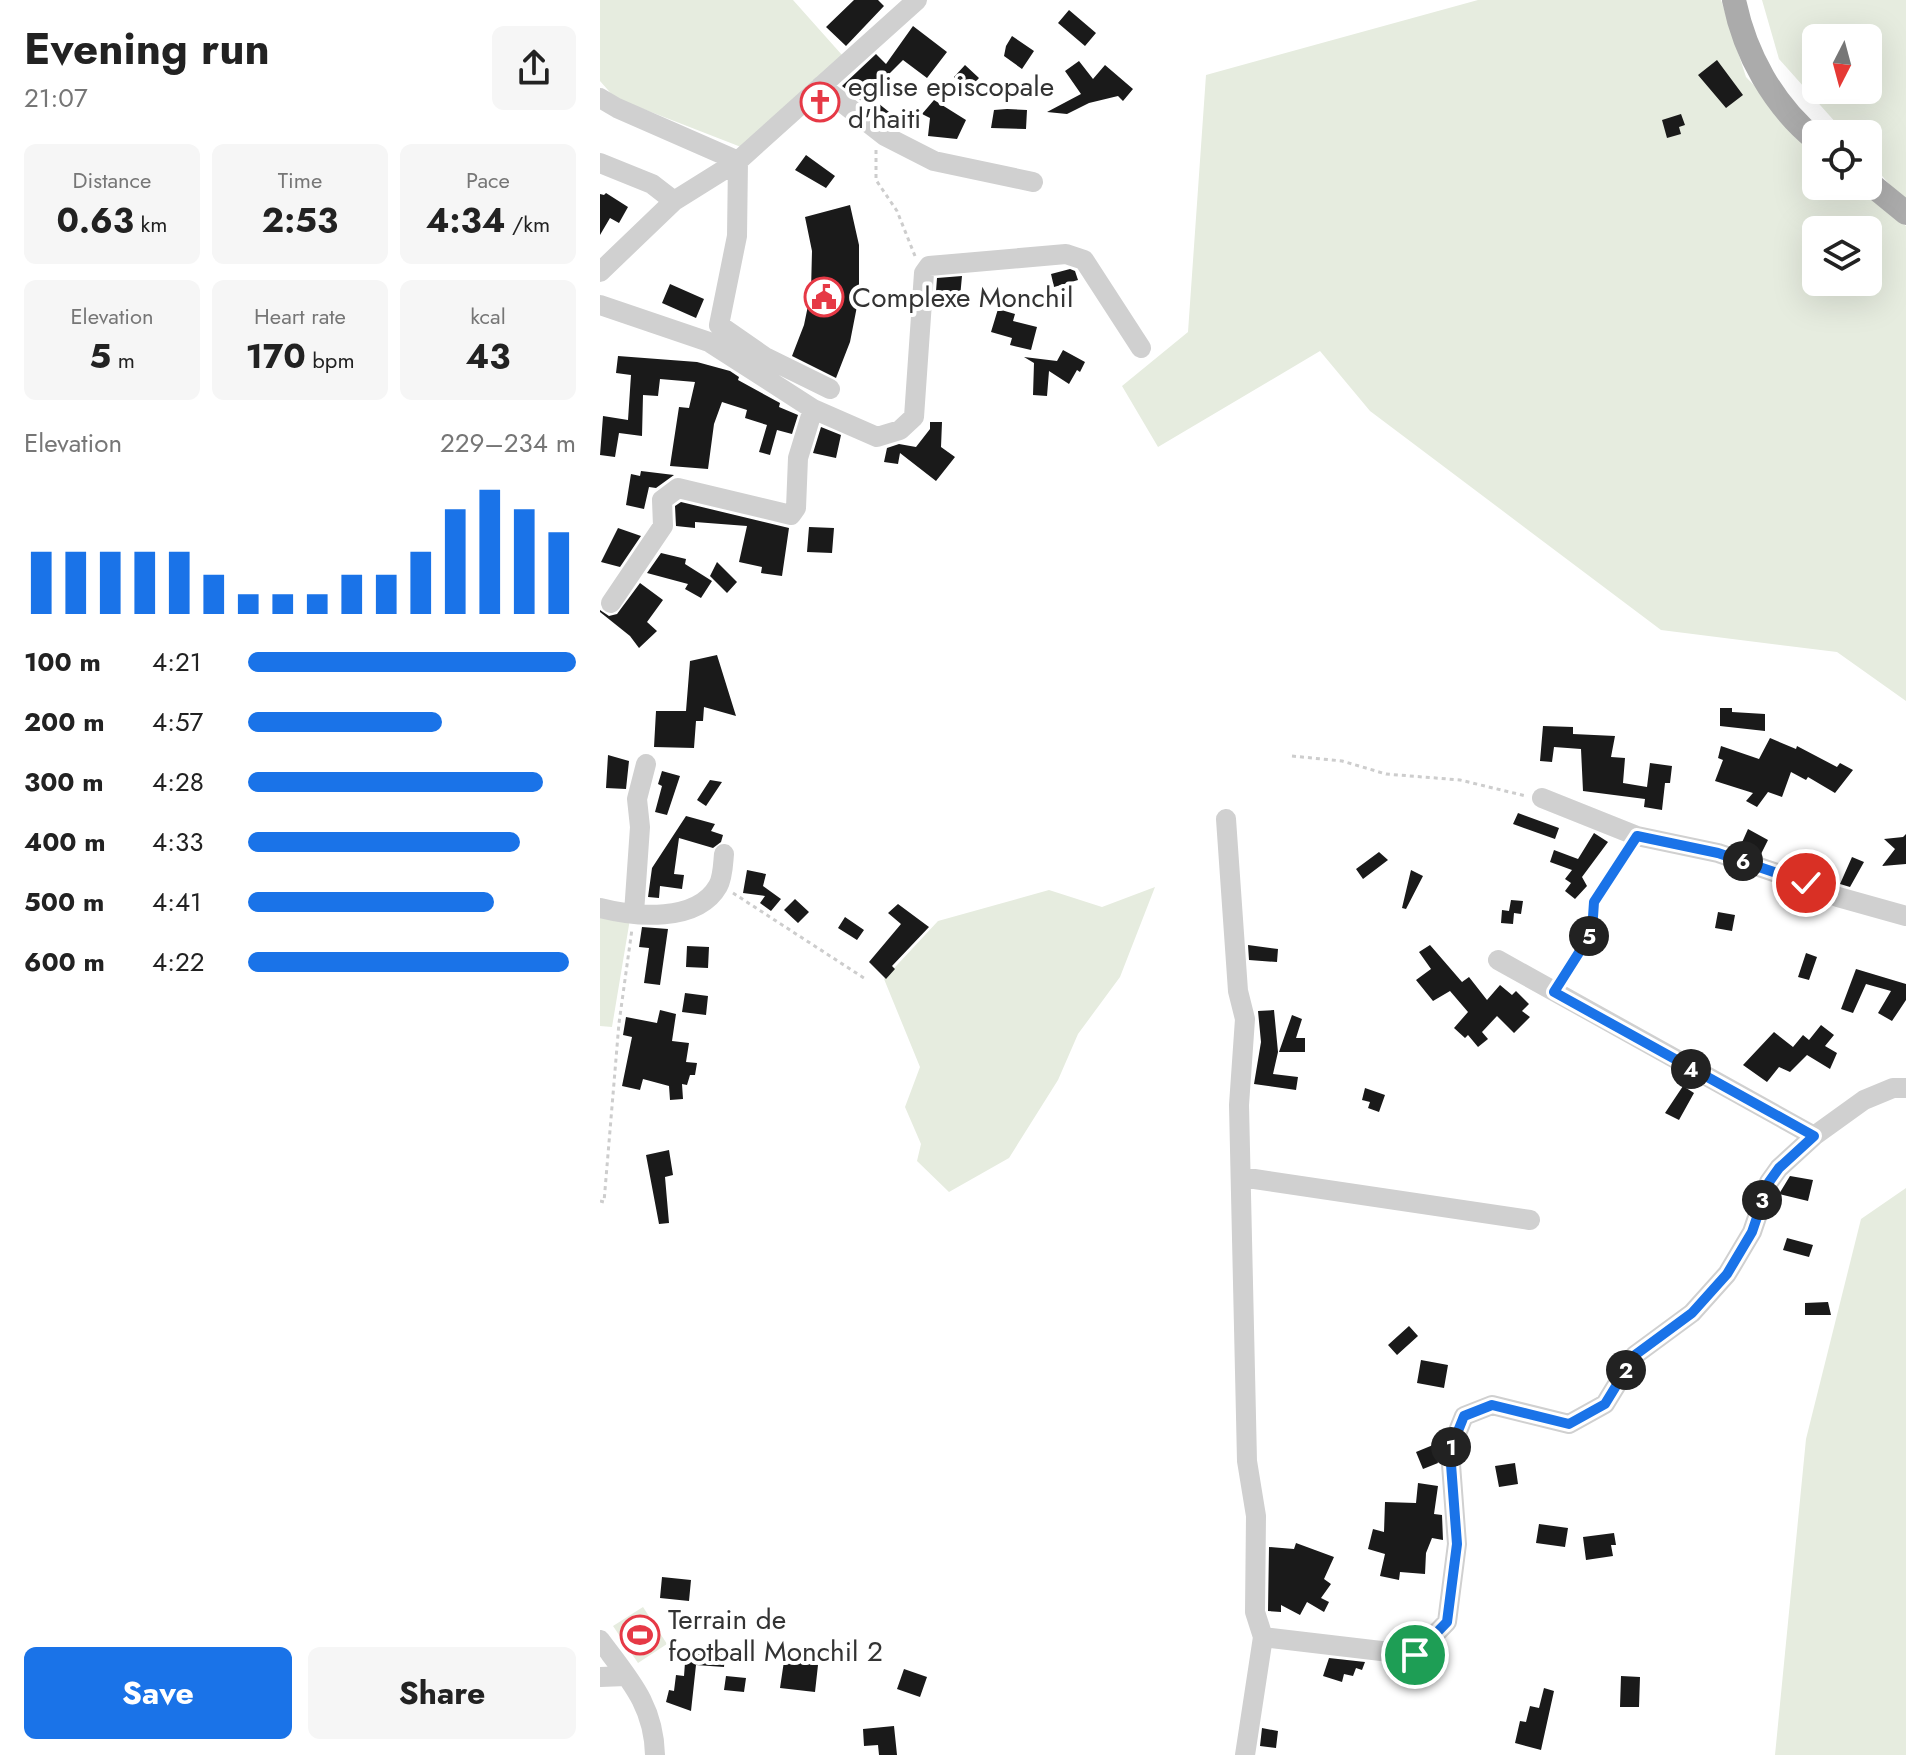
<!DOCTYPE html>
<meta charset="utf-8">
<style>
:root{--surface:#fff;--page:#f6f6f6;--text:#222;--muted:#767676;--accent:#1a73e8}
body{margin:0;font-family:Jost,sans-serif;background:var(--page);color:var(--text);height:100vh;display:flex;flex-direction:column;font-size:30px;white-space:nowrap}
*{box-sizing:border-box;margin:0}
p{font-size:26px;color:var(--muted)}
.icon{flex:none;width:44px;height:44px;fill:none;stroke:currentColor;stroke-width:2;stroke-linecap:round;stroke-linejoin:round}
.map{position:relative;flex:1;overflow:hidden}
.side{display:flex;flex-direction:column;background:var(--surface);width:600px}
.side>*{flex:none}
.needle{width:52px;rotate:186deg}
.tools{position:absolute;left:1202px;top:24px;display:grid;gap:16px}
.tools a{display:grid;place-items:center;width:80px;height:80px;border-radius:12px;background:var(--surface);box-shadow:0 8px 32px #0002;font-size:40px}
.pin{position:absolute;display:grid;place-items:center;width:68px;height:68px;color:#fff;margin:-34px;border:4px solid #fff;border-radius:50%;box-shadow:0 2px 8px #0007}
.km{position:absolute;width:40px;height:40px;margin:-20px;border-radius:50%;background:#222;color:#fff;font-size:22px;line-height:40px;text-align:center}
.round{display:grid;place-items:center;flex:none;width:84px;height:84px;border-radius:12px;background:var(--page)}
.summary{display:flex;align-items:center;justify-content:space-between;height:136px;padding:0 24px}
h1{font-size:44px;font-weight:700;line-height:60px}
.stats{display:grid;grid-template-columns:repeat(3,1fr);gap:12px;height:136px;padding:8px 24px}
.stats div{display:grid;align-content:center;border-radius:12px;background:var(--page);text-align:center}
.stats b{font-size:34px;font-weight:700}
.stats small{font-size:22px;font-weight:400}
.stats p{font-size:22px}
.chart{height:224px;padding:16px 24px}
.chart p{display:flex;justify-content:space-between}
.chart svg{width:100%;height:144px;margin-top:8px;stroke:var(--accent);stroke-width:6}
.cta{display:flex;gap:16px;margin-top:auto;padding:16px 24px}
.cta a{flex:1;height:92px;border-radius:12px;background:var(--accent);color:#fff;font-size:32px;font-weight:700;line-height:92px;text-align:center}
.cta a+a{background:var(--page);color:var(--text)}
ul{padding:0 24px;list-style:none;font-size:26px}
li{display:grid;grid-template-columns:128px 96px 1fr;align-items:center;height:60px}
li i{height:20px;border-radius:10px;background:var(--accent)}
main{display:flex;flex:1;min-height:0}
.map>svg:first-child{display:block}
.green{fill:#e6ecdf;fill-rule:evenodd}
.building{fill:#1a1a1a}
.lines{fill:none;stroke-linecap:round;stroke-linejoin:round}
.path{stroke:#cdcdcd;stroke-width:3;stroke-dasharray:4 4;stroke-linecap:butt}
.minor{stroke:#d0d0d0;stroke-width:20}
.major{stroke:#ababab;stroke-width:24}
.route-casing{stroke:#fff;stroke-width:16}
.route{stroke:#1a73e8;stroke-width:10}
.labels{text-anchor:middle;dominant-baseline:central;stroke-width:8;stroke-linejoin:round;paint-order:stroke}
.poi-label{font-size:28px;fill:#333;stroke:#fff;text-anchor:start}
</style>
<main>
<section class="side">
<div class="summary"><div><h1>Evening run</h1><p>21:07</p></div><a class="round"><svg class="icon" aria-label="share" viewBox="0 0 24 24"><path d="M12 15V3M7 8l5-5 5 5M5 13v7h14v-7"/></svg></a></div>
<div class="stats">
<div><p>Distance</p><b>0.63<small> km</small></b></div>
<div><p>Time</p><b>2:53</b></div>
<div><p>Pace</p><b>4:34<small> /km</small></b></div>
</div>
<div class="stats">
<div><p>Elevation</p><b>5<small> m</small></b></div>
<div><p>Heart rate</p><b>170<small> bpm</small></b></div>
<div><p>kcal</p><b>43</b></div>
</div>
<div class="chart"><p><span>Elevation</span>229–234 m</p>
<svg viewBox="0 0 160 44" preserveAspectRatio="none"><path d="M5 44V25M15 44V25M25 44V25M35 44V25M45 44V25M55 44V32M65 44V38M75 44V38M85 44V38M95 44V32M105 44V32M115 44V25M125 44V12M135 44V6M145 44V12M155 44V19"/></svg>
</div>
<ul>
<li><b>100 m</b>4:21<i style="width:100%"></i></li>
<li><b>200 m</b>4:57<i style="width:59%"></i></li>
<li><b>300 m</b>4:28<i style="width:90%"></i></li>
<li><b>400 m</b>4:33<i style="width:83%"></i></li>
<li><b>500 m</b>4:41<i style="width:75%"></i></li>
<li><b>600 m</b>4:22<i style="width:98%"></i></li>
</ul>
<div class="cta"><a>Save</a><a>Share</a></div>
</section>
<div class="map">
<svg width="1306" height="1755" viewBox="0 0 1306 1755">
<rect width="100%" height="100%" fill="#fff"/>
<path class="green" d="M0 0H193L242 55 141 147 15 98 0 81Z
M878 0H1121L1146 77 1216 150V186H1255L1306 226V701L1237 652 1061 630 770 411 720 351 558 447 522 386 588 332 606 75ZM1216 230H1268V282H1216Z
M1162 0H1306V203L1268 160V134H1246L1179 59ZM1216 38H1268V90H1216Z
M555 887 520 977 478 1034 458 1080 409 1158 349 1192 317 1161 321 1144 305 1107 320 1067 284 979 338 921 449 890 502 907Z
M0 912 30 919 12 1027 0 1026Z
M1306 1188V1755H1175L1206 1439 1261 1219Z
M43 1607 67 1644 38 1663 13 1626Z"/>
<path class="building" d="M254 0H278L284 6 246 46 226 27Z
M469 10 496 33 485 46 458 23Z
M313 26 347 52 327 78 303 60 268 95 299 120 295 126 242 86 276 54 286 64Z
M412 36 434 51 422 69 404 56 406 46Z
M1117 60 1143 95 1126 108 1098 75Z
M479 61 493 79 505 65 533 89 523 101 518 96 489 103 467 114 447 112 481 94 465 71Z
M365 65 379 78 368 90 354 77Z
M334 100 366 120 357 139 328 136 330 118 322 114Z
M407 109 427 110 426 129 391 128 394 110Z
M1081 114 1085 125 1079 127 1081 134 1067 138 1062 120Z
M206 155 235 176 226 188 195 170Z
M6 193 28 207 19 223 10 218 0 235V194L4 195Z
M250 205 259 245V296L250 342 236 378 192 356 204 325 211 291 212 251 205 217Z
M470 269 475 271 478 280 454 287 451 274Z
M362 276 359 308 335 305 337 278Z
M70 284 104 299 96 318 62 303Z
M398 309 415 314 413 321 437 327 431 350 410 345 412 338 391 332Z
M463 350 485 362 480 372 477 370 469 384 449 371 447 396 433 395 434 363 424 357 457 361Z
M18 356 97 362 130 371 139 377 138 380 180 403 179 407 198 415 192 434 177 430 170 455 159 452 167 425 145 418 147 410 122 402 114 424 108 469 70 466 79 407 89 408 95 382 60 379 58 396 43 395 42 436 19 433 15 457 0 455 3 416 28 420 31 375 16 373Z
M330 422H342L341 447 355 457 336 481 300 453 298 464 284 462 287 448 299 444 316 447 330 429Z
M221 427 241 435 236 458 213 453Z
M41 471 74 475 56 488 49 487 44 509 26 505 31 474 40 476Z
M81 502 189 528 182 576 161 573 162 567 139 562 147 526 95 522V528L76 526 75 506Z
M209 527 234 528 232 553 207 552Z
M18 528 41 536 20 567 1 562Z
M61 553 86 559 85 564 112 581 101 598 85 589 88 584 47 573Z
M117 562 137 582 127 593 110 576Z
M40 583 63 600 47 622 57 631 39 648 30 636 0 612V610L9 616 17 614Z
M117 655 136 716 104 707 103 721H96L94 748 54 747 56 711H86L90 661Z
M1120 708H1132V712L1165 714V731L1120 726Z
M943 726 973 727V734L1015 736 1011 757 1025 758 1023 783 1047 787 1050 763 1072 766 1070 783H1065L1062 810 1044 807 1045 799 983 791 981 749 954 747 952 762 940 761Z
M1170 738 1196 749 1197 746 1237 767 1240 763 1253 770 1235 793 1208 777 1206 780 1191 772 1182 797 1168 792 1157 807 1146 801 1153 793 1115 781 1123 760 1118 758 1121 746 1159 759Z
M8 755 29 761 26 789 6 788Z
M62 771 80 776 67 815 55 812 62 786 58 784Z
M110 780 122 782 106 806 97 800Z
M918 813 959 828 955 839 913 824Z
M86 816 115 824 111 831 123 835 121 842 113 848 79 838 74 874 84 875 82 889 60 886 59 898 48 897 52 868Z
M1148 829 1168 840 1161 854 1140 847Z
M994 833 1008 842 982 877 987 886 975 899 965 891 971 883 965 879 972 870 950 862 954 850 978 859Z
M1306 834V864L1282 866 1295 849 1284 839 1303 837Z
M779 852 788 860 763 879 756 869Z
M1252 857 1264 862 1250 887 1240 884Z
M147 870 166 874 163 886 181 899 171 911 160 903 165 896 143 893Z
M811 870 823 876 806 909 802 908Z
M195 899 209 912 198 923 184 910Z
M911 900 923 901 921 914 914 913 913 924 901 923 902 910 909 911Z
M298 904 329 927 292 966 295 969 286 979 269 962 301 924 288 913Z
M1118 912 1135 915 1132 931 1115 928Z
M245 917 264 930 257 940 238 928Z
M42 927 68 929 60 985 44 983 49 948 39 947Z
M648 945 678 949 677 962 649 960Z
M830 945 862 982 869 977 887 1000 900 985 912 995 916 991 929 1004 922 1011 930 1017 914 1033 897 1016 882 1032 888 1039 878 1047 868 1035 865 1038 854 1028 868 1012 850 991 833 1001 816 980 831 969 819 952Z
M87 946 109 947 108 968 86 967Z
M1206 953 1217 957 1209 980 1198 977Z
M1256 969 1306 984V1000L1292 1021 1278 1013 1291 991 1266 984 1253 1013 1241 1009Z
M85 993 108 996 106 1015 82 1012Z
M60 1010 76 1014 72 1041 89 1043 86 1062 97 1063 95 1075H90L87 1085 82 1084 83 1099 70 1100 69 1086 43 1079 40 1090 22 1086 32 1037 23 1035 26 1017 57 1023Z
M674 1010 678 1052 673 1074 698 1077 696 1090 654 1084 661 1042 658 1011Z
M692 1015 702 1019 696 1038H705V1052H679Z
M1221 1025 1234 1035 1225 1046 1237 1053 1230 1069 1207 1055 1190 1072 1179 1067 1167 1082 1143 1065 1174 1032 1193 1047 1203 1035 1209 1040Z
M1083 1086 1094 1093 1079 1120 1065 1113Z
M765 1088 785 1095 779 1112 768 1108 770 1102 762 1100Z
M69 1150 73 1175 65 1177 69 1223 59 1224 46 1155Z
M1190 1176 1213 1180 1208 1201 1179 1194Z
M1187 1238 1213 1245 1209 1257 1183 1250Z
M1228 1302 1231 1315H1205V1303Z
M809 1326 818 1336 797 1355 788 1345Z
M821 1360 848 1365 844 1388 817 1383Z
M833 1445 838 1463 823 1469 816 1452Z
M915 1463 918 1484 899 1487 895 1466Z
M818 1483 838 1486 834 1514 842 1515 843 1540 832 1538 826 1553 825 1574 800 1572 799 1580 780 1576 785 1554 768 1549 773 1529 784 1532 785 1502 816 1503Z
M939 1524 968 1528 965 1547 936 1543Z
M1014 1533 1016 1545H1011L1013 1556 986 1560 983 1537Z
M696 1543 734 1557 724 1579 731 1584 721 1598 729 1602 724 1612 707 1602 700 1615 681 1605V1612L668 1611 669 1547 694 1549Z
M62 1577 91 1580 89 1601 60 1598Z
M86 1649 125 1652 124 1667 96 1665 91 1711 66 1702 69 1690 74 1691 76 1675 84 1676Z
M729 1658 765 1662 762 1670 756 1668 753 1676 744 1674 742 1682 723 1676Z
M184 1661 218 1665 215 1692 180 1688Z
M304 1669 327 1677 320 1697 297 1689Z
M126 1676 146 1678 144 1692 124 1690Z
M1021 1676 1040 1677 1039 1707H1020Z
M944 1688 954 1691 941 1750 915 1743 920 1721 926 1722 930 1706 939 1708Z
M294 1726 297 1755H279L278 1745 264 1746 263 1729Z
M662 1728 678 1731 676 1748 660 1746Z"/>
<g class="lines">
<path class="path" d="M276 150V180L297 211 315 256
M692 756 742 761 786 774 860 780 926 796
M133 893 267 980
M963 978 992 932 994 902 1029 849
M0 1201 4 1202 19 1023 32 929"/>
<path class="minor" d="M221 86 285 136 334 161 433 182
M0 98 17 108 138 161 137 236 119 325 165 357 230 389
M0 163 52 184 74 201
M0 272 74 201 138 161 317 0
M0 305 109 342 213 409 277 437 300 430 314 417 324 273 329 266 466 254 484 260 541 348
M11 603 63 526 62 500 78 488 191 515 196 508 198 458 213 409
M942 798 1037 836 1118 853 1206 883 1238 897 1306 916
M626 819 638 991 645 1019 639 1105 647 1461 656 1516 655 1612 663 1637
M0 908C35 917 97 923 118 886 123 877 123 864 124 854
M34 913 40 827 37 799 46 764
M898 960 1214 1136
M641 1177 930 1220
M0 1640C29 1679 54 1705 55 1755
M0 1677 26 1676
M645 1755 663 1637 815 1655 847 1622 857 1544 850 1451 864 1416 892 1405 969 1424 1005 1404 1035 1355 1092 1313 1127 1274 1152 1232 1169 1182 1179 1168 1214 1136 1264 1100 1293 1088H1306"/>
<path class="major" d="M1134 0C1145 54 1173 105 1216 140
M1268 182 1306 213"/>
</g>
<g class="lines">
<g class="route-casing">
<path id="route" d="M815 1655 847 1622 857 1544 850 1451 864 1416 892 1405 969 1424 1005 1404 1035 1355 1092 1313 1127 1274 1152 1232 1169 1182 1179 1168 1214 1136 954 992 992 932 994 902 1037 836 1118 853 1206 883"/>
</g>
<use href="#route" class="route"/>
</g>
<defs>
<g id="church-ring" transform="scale(2)"><circle r="9.5" fill="#fff" stroke="#e63946" stroke-width="1.5"/><path d="M-1.2-6h2.4v3.5h3.3v2.4h-3.3V6h-2.4V-.1h-3.3v-2.4h3.3Z" fill="#e63946"/></g>
<g id="civic-ring" transform="scale(2)"><circle r="9.5" fill="#fff" stroke="#e63946" stroke-width="1.5"/><path d="M-.6-6.5H3V-4.5H.6V-3L4-1V1h2V6H-6V1h2V-1L-.6-3ZM-1.2 2.5V6h2.4V2.5Z" fill="#e63946"/></g>
<g id="stadium-ring" transform="scale(2)"><circle r="9.5" fill="#fff" stroke="#e63946" stroke-width="1.5"/><path d="M0-5a6.5 5 0 1 0 0 10a6.5 5 0 1 0 0-10ZM-3.5-1.8h7v3.6h-7Z" fill="#e63946"/></g>
</defs>
<g fill-rule="evenodd">
<use href="#church-ring" x="220" y="102"/>
<use href="#civic-ring" x="224" y="297"/>
<use href="#stadium-ring" x="40" y="1635"/>
</g>
<g class="labels">
<g class="poi-label">
<text x="248" y="86">eglise episcopale<tspan x="248" dy="32">d'haiti</tspan></text>
<text x="252" y="297">Complexe Monchil</text>
<text x="68" y="1619">Terrain de<tspan x="68" dy="32">football Monchil 2</tspan></text>
</g>
</g>
</svg>
<div class="tools">
<a><svg class="needle" viewBox="-14 -14 28 28"><path d="M0-13l5 13h-10z" fill="#e53935"/><path d="M0 13l5-13h-10z" fill="#767676"/></svg></a>
<a><svg class="icon" aria-label="locate" viewBox="0 0 24 24"><circle cx="12" cy="12" r="6"/><path d="M12 2v4M12 18v4M2 12h4M18 12h4"/></svg></a>
<a><svg class="icon" aria-label="layers" viewBox="0 0 24 24"><path d="M12 4l9 5-9 5-9-5zM3 14l9 5 9-5"/></svg></a>
</div>
<div class="pin" style="left:815px;top:1655px;background:#1e9e55"><svg class="icon" aria-label="arrive" viewBox="0 0 24 24"><path d="M6 21V4h12l-3 4 3 4H6"/></svg></div>
<div class="pin" style="left:1206px;top:883px;background:#d93025"><svg class="icon" aria-label="check" viewBox="0 0 24 24"><path d="M5 12l5 5 9-10"/></svg></div>
<b class="km" style="left:851px;top:1447px">1</b>
<b class="km" style="left:1026px;top:1370px">2</b>
<b class="km" style="left:1162px;top:1200px">3</b>
<b class="km" style="left:1091px;top:1069px">4</b>
<b class="km" style="left:989px;top:936px">5</b>
<b class="km" style="left:1143px;top:861px">6</b>
</div>
</main>
